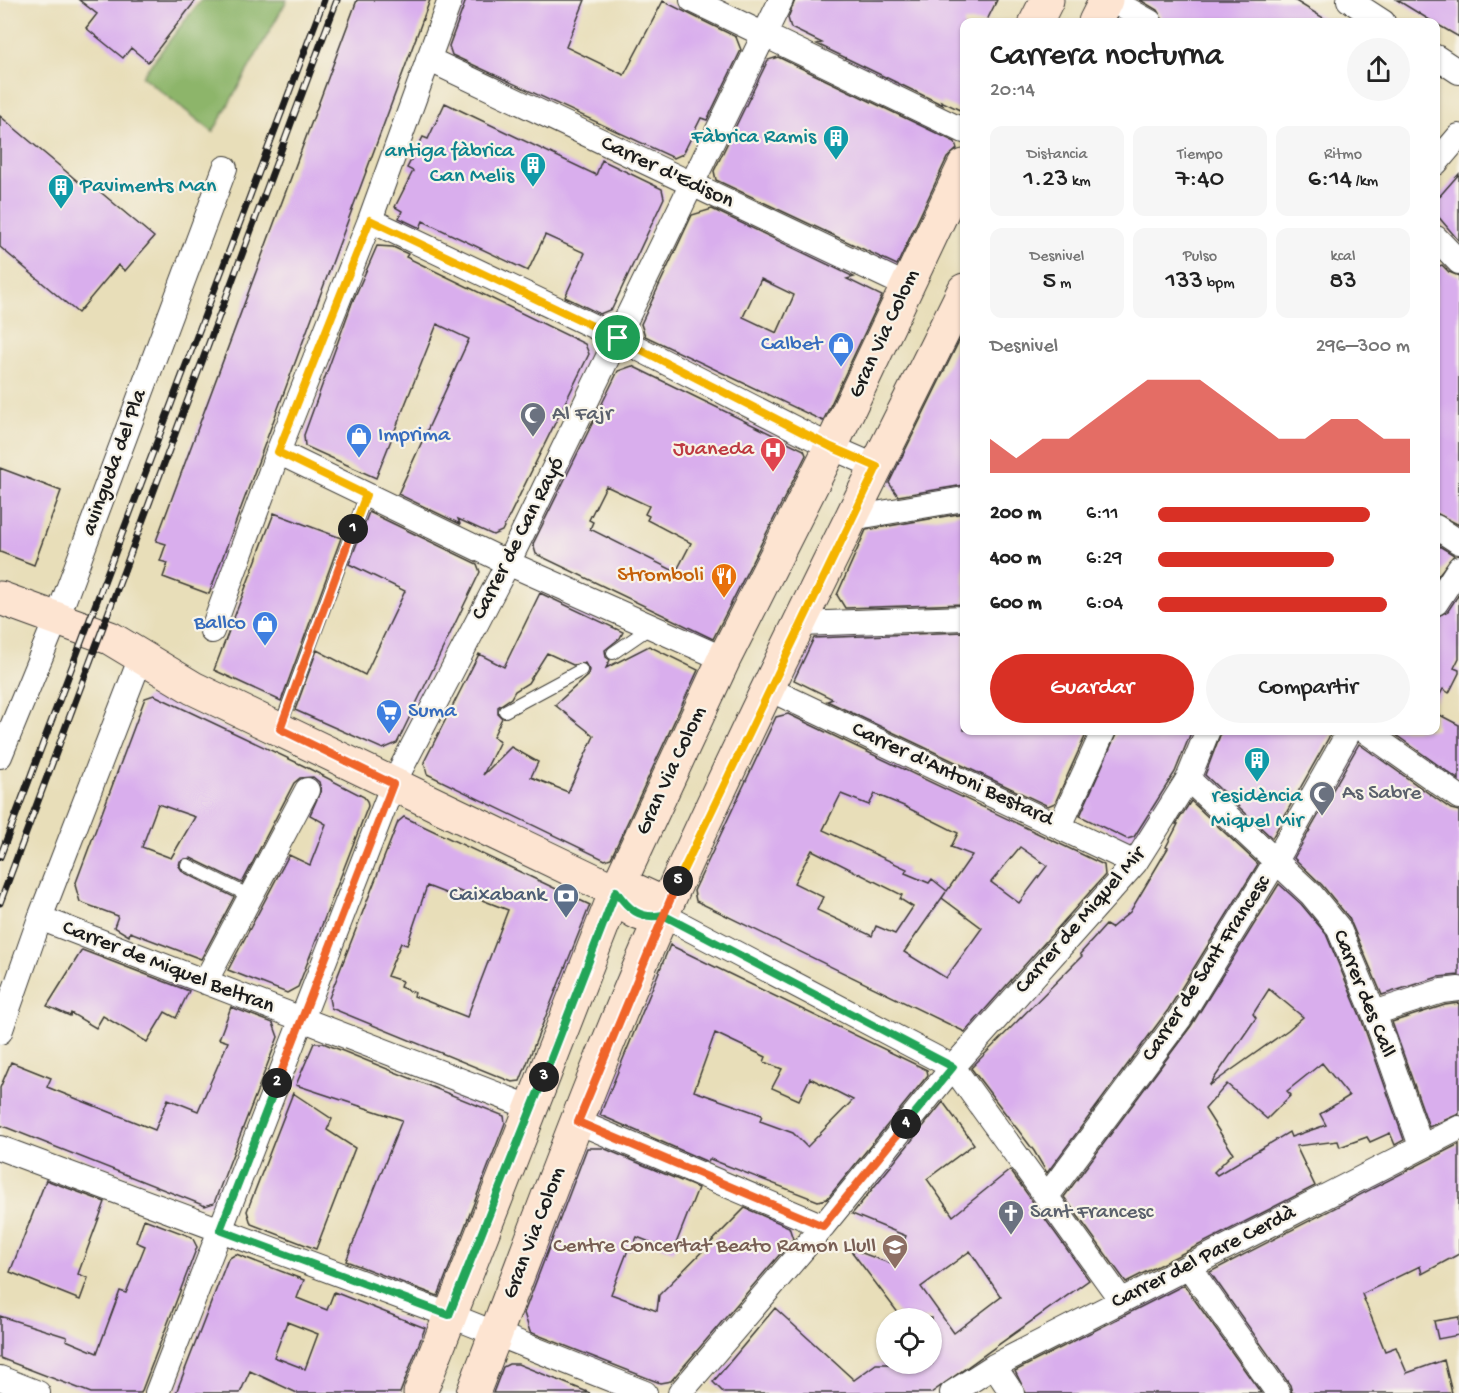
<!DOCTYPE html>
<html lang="es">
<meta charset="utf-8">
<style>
:root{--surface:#fff;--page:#f6f6f6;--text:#222;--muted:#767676;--accent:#d93025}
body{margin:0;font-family:"Gochi Hand",sans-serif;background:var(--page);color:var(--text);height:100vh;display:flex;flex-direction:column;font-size:22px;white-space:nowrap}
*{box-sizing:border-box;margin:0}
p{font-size:20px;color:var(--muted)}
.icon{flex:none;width:33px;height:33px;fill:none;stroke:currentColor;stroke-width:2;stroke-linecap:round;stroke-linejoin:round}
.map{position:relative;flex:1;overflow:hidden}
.sheet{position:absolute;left:960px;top:18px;width:480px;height:717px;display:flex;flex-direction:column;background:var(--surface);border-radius:12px;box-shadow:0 2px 4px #0004}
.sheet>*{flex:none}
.buttons{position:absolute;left:876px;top:1308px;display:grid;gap:12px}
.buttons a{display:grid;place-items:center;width:66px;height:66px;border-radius:50%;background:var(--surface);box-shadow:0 2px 4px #0004;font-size:30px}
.pin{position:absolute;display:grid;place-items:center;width:51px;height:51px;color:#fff;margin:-26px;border:3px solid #fff;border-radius:50%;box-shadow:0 2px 6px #0007}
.km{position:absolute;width:30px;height:30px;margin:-15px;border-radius:50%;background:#222;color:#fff;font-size:16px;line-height:30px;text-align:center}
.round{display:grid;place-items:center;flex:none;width:63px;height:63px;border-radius:32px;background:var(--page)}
.summary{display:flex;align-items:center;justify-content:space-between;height:102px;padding:0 30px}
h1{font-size:33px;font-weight:600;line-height:45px}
.stats{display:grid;grid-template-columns:repeat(3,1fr);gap:9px;height:102px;padding:6px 30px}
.stats div{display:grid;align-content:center;border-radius:12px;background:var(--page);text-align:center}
.stats b{font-size:26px;font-weight:600}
.stats small{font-size:16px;font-weight:400}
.stats p{font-size:16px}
.chart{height:168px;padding:12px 30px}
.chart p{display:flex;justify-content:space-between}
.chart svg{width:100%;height:108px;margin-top:6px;fill:var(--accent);opacity:.7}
.primary-button{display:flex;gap:12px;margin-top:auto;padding:12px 30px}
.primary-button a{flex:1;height:69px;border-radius:36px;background:var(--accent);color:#fff;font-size:24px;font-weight:600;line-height:69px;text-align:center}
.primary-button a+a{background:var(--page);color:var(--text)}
ul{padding:0 30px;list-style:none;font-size:20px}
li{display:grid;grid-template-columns:96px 72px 1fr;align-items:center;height:45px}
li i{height:15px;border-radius:8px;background:var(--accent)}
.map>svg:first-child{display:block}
.forest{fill:#8db56b;stroke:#546844;stroke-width:1.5}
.building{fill:#d9aeed;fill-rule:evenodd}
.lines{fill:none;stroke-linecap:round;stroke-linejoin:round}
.lane-casing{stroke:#3b3934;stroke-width:14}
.street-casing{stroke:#3b3934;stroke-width:26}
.secondary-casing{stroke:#3b3934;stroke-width:35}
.lane{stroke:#fff;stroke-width:12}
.street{stroke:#fff;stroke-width:24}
.secondary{stroke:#fde4d1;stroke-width:33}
.rail-casing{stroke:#1c1c1c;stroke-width:7}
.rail{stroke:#f7f3e8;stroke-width:4.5;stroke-dasharray:14;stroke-linecap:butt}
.split-1-casing{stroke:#fff;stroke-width:12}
.split-2-casing{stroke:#fff;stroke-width:12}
.split-3-casing{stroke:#fff;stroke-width:12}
.split-4-casing{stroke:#fff;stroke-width:12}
.split-5-casing{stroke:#fff;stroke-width:12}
.split-6-casing{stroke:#fff;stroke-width:12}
.split-1{stroke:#f5b400;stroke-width:8}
.split-2{stroke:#f0652b;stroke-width:8}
.split-3{stroke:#22a559;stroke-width:8}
.split-4{stroke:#22a559;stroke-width:8}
.split-5{stroke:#f0652b;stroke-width:8}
.split-6{stroke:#f5b400;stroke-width:8}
.labels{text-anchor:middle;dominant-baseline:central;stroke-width:4.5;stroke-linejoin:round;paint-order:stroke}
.culture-label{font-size:22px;fill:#0d838f;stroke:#f7f3e8;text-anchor:end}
.street-label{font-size:22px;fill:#1c1c1c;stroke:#f7f3e8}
.shop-label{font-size:22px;fill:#366cbe;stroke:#f7f3e8;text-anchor:end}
.worship-label{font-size:22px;fill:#5b616d;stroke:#f7f3e8;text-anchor:start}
.health-label{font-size:22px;fill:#be3a42;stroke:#f7f3e8;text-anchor:end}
.food-label{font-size:22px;fill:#c56008;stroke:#f7f3e8;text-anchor:end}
.service-label{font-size:22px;fill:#4e5e75;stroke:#f7f3e8;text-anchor:end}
.education-label{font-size:22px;fill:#785e54;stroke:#f7f3e8;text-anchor:end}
</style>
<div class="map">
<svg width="1459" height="1393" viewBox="0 0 1459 1393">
<rect width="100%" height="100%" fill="#f7f3e8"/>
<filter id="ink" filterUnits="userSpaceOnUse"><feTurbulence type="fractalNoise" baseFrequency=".0167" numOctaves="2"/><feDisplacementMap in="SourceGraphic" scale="12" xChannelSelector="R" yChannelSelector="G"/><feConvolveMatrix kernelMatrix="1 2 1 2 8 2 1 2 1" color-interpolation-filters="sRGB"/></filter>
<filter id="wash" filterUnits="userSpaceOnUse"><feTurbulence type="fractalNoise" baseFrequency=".008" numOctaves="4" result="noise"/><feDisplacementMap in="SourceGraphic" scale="24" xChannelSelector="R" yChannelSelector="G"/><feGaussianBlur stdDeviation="1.35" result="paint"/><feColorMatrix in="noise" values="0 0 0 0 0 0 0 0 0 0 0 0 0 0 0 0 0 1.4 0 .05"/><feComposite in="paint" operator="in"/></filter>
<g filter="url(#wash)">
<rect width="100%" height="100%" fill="#e8deb9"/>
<path class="forest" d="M201 0H287L213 132 142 76Z"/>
<g id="blocks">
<path class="building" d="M79 0H196L148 62 131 48 123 58 86 28 97 14Z
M357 0H430L209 594 163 577 168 563 160 561 166 544 156 541Z
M466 0H585L566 47 624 75 663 1 736 37 741 50 707 120 701 118 683 154 674 158 452 55 449 46Z
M795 0H997L986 22H964V112L941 101 943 105 817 44 822 43 791 28 788 18Z
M1140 0H1294L1330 22H1164L1157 10Z
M1397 0H1459V37L1433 22Z
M778 57 955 142 957 149 947 158 897 265 716 180 714 171 768 60Z
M445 103 596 175 602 160 662 189 664 198 612 309 600 314 565 297 585 253 545 235 528 271 423 221 420 228 399 218 402 211 395 207 413 171 407 168 423 137 428 139Z
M0 116 81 184 85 179 154 237 125 271 118 265 78 313 0 247Z
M1459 174V241L1436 214 1437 199Z
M712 209 854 277 847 279 882 296 823 421 645 336 641 324 692 215ZM761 279 794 295 777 333 743 317Z
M377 246 393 247 408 254 406 257 585 344 589 354 502 531 493 535 458 519 460 524 398 494 469 339 437 324 376 478 305 446 304 435 352 303Z
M1442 265 1449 272 1459 276V525L1436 513V267Z
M964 331V485L898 496 889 483Z
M632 366 804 450 806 455 713 639 536 554 533 544 618 371ZM606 486 649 506 645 514 649 516 647 520 691 543 676 572 590 529 593 522 589 520Z
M0 468 61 491 34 565 0 552Z
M369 512 477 564 480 572 397 743 383 749 295 710 317 650 365 675 405 591 349 564Z
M274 513 341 538 281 701 214 670Z
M964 513V604L845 608 837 595 866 530Z
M1436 544 1454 555 1436 578Z
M540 593 623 632 620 638 605 650 606 657 610 660 606 668 649 646 698 670 611 858 605 860 427 774 424 762 479 654 504 667ZM547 653 573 665 585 663 589 670 588 675 555 705 594 736 568 792 531 777 538 762 511 747 483 775 500 741 493 737 502 718 498 714V707L511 698 515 691 528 683Z
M1459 594V658L1454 668 1459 670V673L1449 693 1443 689 1436 702V617L1448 611Z
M964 632V730H1088L1055 803 1048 806 827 701 833 699 794 680 814 638Z
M154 695 304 766 364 797 367 801 368 806 298 987 287 993 228 970 289 855 310 865 326 824 310 815 321 790 319 782 313 777 300 778 294 783 242 883 191 858 180 861 179 866 183 872 234 897 201 959 130 932 129 936 114 927 118 916 80 902 75 885 145 698ZM158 804 195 817 171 858 142 847Z
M1436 713 1459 725V780L1389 730H1436Z
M788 714 1104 865 1105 875 965 1032 696 901 694 891 776 717ZM841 794 869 805 875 794 904 806 958 833 951 847 972 855 947 891 932 879 929 883 905 873 907 869 823 830ZM1020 847 1047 866 1019 903 991 882ZM812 850 902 895 900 899 913 907 895 934 876 926 872 936 817 910 823 897 794 883ZM946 892 942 898 982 928 946 978 904 952Z
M1118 730H1192L1175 772 1134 837 1127 839 1080 816Z
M1222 730H1333L1272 838 1205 775Z
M1359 744 1451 809 1459 811V975L1438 977 1382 995 1349 918 1322 885 1294 858Z
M1191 801 1258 864 1168 1010 1047 1173 1034 1151 971 1068 1082 956 1080 954 1106 925 1111 928 1130 912 1168 848 1166 847 1178 824H1176Z
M404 817 590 905 520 1081 512 1082 331 1008 329 998 398 822ZM427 886 453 896 456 890 508 910 467 1017 414 996 415 993 400 987 402 981 387 976 401 943 407 945Z
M1279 884 1301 904 1326 934 1361 1018 1404 1140 1395 1145 1390 1133 1370 1142 1367 1137 1340 1147 1338 1141 1296 1146 1315 1186 1126 1282 1064 1197 1191 1026ZM1269 989 1303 1017 1288 1030 1209 1086 1256 1018 1253 1014ZM1322 1063 1349 1096 1320 1114 1326 1125 1291 1137 1289 1132 1217 1175 1214 1172 1233 1153 1205 1109 1227 1084 1267 1119 1291 1095 1287 1091Z
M670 945 927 1070 928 1075 827 1199 818 1201 710 1159 708 1162 600 1115ZM715 1033 766 1057 764 1062 782 1069 772 1088 799 1100 810 1078 853 1100 807 1147 793 1133 760 1121 762 1115 694 1091Z
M82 950 189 991 176 1018 165 1012 147 1042 103 1016 96 1028 71 1013 70 1016 47 1006Z
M1459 1003V1114L1429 1127 1392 1022 1445 1005Z
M231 1007 273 1023 278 1037 214 1203 205 1206 0 1125V1088L11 1062 51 1078 47 1087 155 1130 168 1099 198 1111 228 1042 219 1039Z
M314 1043H323L504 1116 505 1123 438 1296 346 1261 402 1120 296 1085Z
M293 1093 332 1119 327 1130 355 1148 316 1249 251 1224 247 1211Z
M943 1102 974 1144 927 1179 953 1216 1010 1170 1089 1280 931 1393H724L713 1382 775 1308 854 1380 876 1364H932V1318H902L849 1248 894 1265 906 1236 852 1214ZM970 1251 1001 1297 954 1333 921 1287Z
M1459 1144V1254L1422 1274 1420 1266 1362 1294 1385 1351 1396 1347 1407 1373 1444 1360 1452 1393H1292L1290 1385 1210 1272Z
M587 1148H603L698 1188 673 1251 637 1237 631 1251 628 1250 611 1294 657 1311 659 1295 745 1208 789 1227 793 1239 671 1381 660 1383 530 1332 524 1313Z
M46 1180 105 1202 78 1274 88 1278 80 1300 10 1272Z
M144 1219 192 1237 197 1247 141 1393H91L0 1358V1316L67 1337 66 1340 97 1353 120 1291 126 1293 145 1246 136 1242Z
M236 1254 304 1280 297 1298 327 1310 334 1292 425 1328 400 1393H297L250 1371 240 1393H176L228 1259ZM287 1322 318 1334 305 1369 274 1357Z
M1184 1285 1261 1393H1026L1015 1371Z
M1459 1317V1335L1438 1339 1434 1321Z
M509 1364H518L590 1393H493L503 1367Z"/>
</g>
</g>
<g filter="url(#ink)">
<use href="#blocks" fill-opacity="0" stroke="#3b3934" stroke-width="1.5"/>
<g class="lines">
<g class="lane-casing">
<path id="lane" d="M613 653 651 627
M505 711 581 670
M280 727 366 495
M187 865 250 896"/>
</g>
<g class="street-casing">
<path id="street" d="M692 0 964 131
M1111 0 1150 22
M1349 0 1383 22
M1436 57 1459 72
M428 59 907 286
M1436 163 1459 136
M370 220 618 338 831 447 877 467
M1436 238 1459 262
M278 452 508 563 724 659
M852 518 964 499
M1436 527 1459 542
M1436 603 1459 568
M800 624 964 618
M212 631 278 452 370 220 450 0
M769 689 1135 863
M1364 730 1459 797
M0 756 64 600 225 168
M1188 779 1311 894 1338 927 1374 1013 1421 1146
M1060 826 1104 730
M663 915 953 1067 1121 1300
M40 918 532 1108
M205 982 307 790
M1374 1013 1442 991 1459 989
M0 1032 40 918 141 657
M578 1122 823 1226
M0 1148 449 1315 645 1393
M1047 1196 1180 1018 1276 861 1350 730
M1189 1267 1278 1393
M994 1366 1012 1393
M0 1378 38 1393
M157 1393 393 784 508 563 781 0
M680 1393 823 1226 953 1067 1135 863 1188 779 1208 730
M952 1393 994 1366 1459 1128"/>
</g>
<g class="secondary-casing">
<path id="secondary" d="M1036 22 1047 0
M1095 22 1106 0
M0 598 110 638 193 688 616 891C628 909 640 920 663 915L658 901 632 889 616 891
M420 1393 616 891 724 659 831 447 964 166
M473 1393C535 1233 593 1070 663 913 757 703 862 497 964 290"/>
</g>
<use href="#lane" class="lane"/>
<use href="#street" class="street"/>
<use href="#secondary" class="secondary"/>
<g class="rail-casing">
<path id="rail" d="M0 857 324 0
M0 903 337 0"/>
</g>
<use href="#rail" class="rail"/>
</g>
</g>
<g class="lines" filter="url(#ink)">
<g class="split-1-casing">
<path id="split-1" d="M353 529 366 495 278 452 370 220 618 338"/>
</g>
<g class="split-2-casing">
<path id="split-2" d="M277 1083 393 784 280 729 353 529"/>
</g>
<g class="split-3-casing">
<path id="split-3" d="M277 1083 220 1230 449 1315 544 1077"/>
</g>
<g class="split-4-casing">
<path id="split-4" d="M544 1077 616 891C628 909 640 920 663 915L953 1067 906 1124"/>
</g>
<g class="split-5-casing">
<path id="split-5" d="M678 881 578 1122 823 1226 906 1124"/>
</g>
<g class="split-6-casing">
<path id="split-6" d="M618 338 831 447 877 467 678 881"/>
</g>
<use href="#split-1" class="split-1"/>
<use href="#split-2" class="split-2"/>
<use href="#split-3" class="split-3"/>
<use href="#split-4" class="split-4"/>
<use href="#split-5" class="split-5"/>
<use href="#split-6" class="split-6"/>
</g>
<defs>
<g id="building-pin" transform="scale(1.35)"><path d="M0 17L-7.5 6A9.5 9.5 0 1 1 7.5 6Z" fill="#0f9aa8" stroke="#f7f3e8"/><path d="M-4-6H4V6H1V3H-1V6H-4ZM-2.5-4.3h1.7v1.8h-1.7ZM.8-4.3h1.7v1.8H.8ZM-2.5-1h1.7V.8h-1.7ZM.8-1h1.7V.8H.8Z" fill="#fff"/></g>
<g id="shop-pin" transform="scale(1.35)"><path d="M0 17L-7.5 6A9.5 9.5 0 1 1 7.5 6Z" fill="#3f7fe0" stroke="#f7f3e8"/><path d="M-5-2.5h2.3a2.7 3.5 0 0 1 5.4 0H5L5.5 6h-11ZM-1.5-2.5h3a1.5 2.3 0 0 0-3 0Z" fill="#fff"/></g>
<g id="mosque-pin" transform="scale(1.35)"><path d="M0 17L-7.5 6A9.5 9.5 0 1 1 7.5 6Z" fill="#6b7280" stroke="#f7f3e8"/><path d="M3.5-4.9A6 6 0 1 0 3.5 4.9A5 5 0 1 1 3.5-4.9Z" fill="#fff"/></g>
<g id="hospital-pin" transform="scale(1.35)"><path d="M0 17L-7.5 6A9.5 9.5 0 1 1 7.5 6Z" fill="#e0444e" stroke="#f7f3e8"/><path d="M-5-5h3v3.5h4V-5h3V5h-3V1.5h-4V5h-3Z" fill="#fff"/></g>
<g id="restaurant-pin" transform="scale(1.35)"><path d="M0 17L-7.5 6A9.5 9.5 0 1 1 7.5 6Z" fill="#e8710a" stroke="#f7f3e8"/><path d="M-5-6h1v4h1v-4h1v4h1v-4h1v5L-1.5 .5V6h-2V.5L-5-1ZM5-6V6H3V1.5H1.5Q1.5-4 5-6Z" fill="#fff"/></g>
<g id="supermarket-pin" transform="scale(1.35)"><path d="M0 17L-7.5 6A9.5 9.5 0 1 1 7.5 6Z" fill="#3f7fe0" stroke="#f7f3e8"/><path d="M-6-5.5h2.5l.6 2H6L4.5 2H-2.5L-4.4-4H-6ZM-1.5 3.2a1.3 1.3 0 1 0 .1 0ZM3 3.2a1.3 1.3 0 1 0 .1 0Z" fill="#fff"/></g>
<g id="bank-pin" transform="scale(1.35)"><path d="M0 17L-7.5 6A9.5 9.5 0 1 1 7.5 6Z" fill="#5c6f8a" stroke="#f7f3e8"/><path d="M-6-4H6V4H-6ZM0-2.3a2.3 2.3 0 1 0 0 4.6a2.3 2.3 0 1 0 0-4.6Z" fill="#fff"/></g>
<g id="church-pin" transform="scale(1.35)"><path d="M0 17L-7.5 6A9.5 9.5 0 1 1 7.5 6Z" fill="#6b7280" stroke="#f7f3e8"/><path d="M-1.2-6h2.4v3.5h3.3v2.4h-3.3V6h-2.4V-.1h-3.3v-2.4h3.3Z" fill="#fff"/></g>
<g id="school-pin" transform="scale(1.35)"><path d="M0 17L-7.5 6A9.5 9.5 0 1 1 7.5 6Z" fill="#8d6e63" stroke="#f7f3e8"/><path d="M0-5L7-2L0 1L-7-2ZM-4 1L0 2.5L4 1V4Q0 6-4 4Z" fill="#fff"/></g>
</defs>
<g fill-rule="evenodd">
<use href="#building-pin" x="836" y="138"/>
<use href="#building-pin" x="533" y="165"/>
<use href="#building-pin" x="61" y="187"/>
<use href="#shop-pin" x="841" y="345"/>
<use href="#mosque-pin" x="533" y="415"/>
<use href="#shop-pin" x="359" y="436"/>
<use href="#hospital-pin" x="773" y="450"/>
<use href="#restaurant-pin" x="724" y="576"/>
<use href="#shop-pin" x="265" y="624"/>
<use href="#supermarket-pin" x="389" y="712"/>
<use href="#building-pin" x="1257" y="760"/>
<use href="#mosque-pin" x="1322" y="794"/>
<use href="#bank-pin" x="566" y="896"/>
<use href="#church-pin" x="1011" y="1213"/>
<use href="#school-pin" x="895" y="1247"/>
</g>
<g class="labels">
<g class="culture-label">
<text x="816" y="138">Fàbrica Ramis</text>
<text x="514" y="152">antiga fàbrica<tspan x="514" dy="25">Can Melis</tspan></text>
<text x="80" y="187" text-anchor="start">Paviments Man</text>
<text x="1257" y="797" text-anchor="middle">residència<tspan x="1257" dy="25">Miquel Mir</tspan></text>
</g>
<g class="street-label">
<text transform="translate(667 173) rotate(25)">Carrer d'Edison</text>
<text transform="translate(885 334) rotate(-65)">Gran Via Colom</text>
<text transform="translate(115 463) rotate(-70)">avinguda del Pla</text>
<text transform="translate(519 539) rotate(-63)">Carrer de Can Rayó</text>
<text transform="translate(672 771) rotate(-65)">Gran Via Colom</text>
<text transform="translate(952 775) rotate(25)">Carrer d'Antoni Bestard</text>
<text transform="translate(1081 921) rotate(-49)">Carrer de Miquel Mir</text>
<text transform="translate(168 968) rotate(21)">Carrer de Miquel Beltran</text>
<text transform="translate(1207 969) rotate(-57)">Carrer de Sant Francesc</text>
<text transform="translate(1363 994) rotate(68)">Carrer des Call</text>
<text transform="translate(535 1233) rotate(-69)">Gran Via Colom</text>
<text transform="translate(1204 1258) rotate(-27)">Carrer del Pare Cerdà</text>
</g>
<g class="shop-label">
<text x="822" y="345">Calbet</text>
<text x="378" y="436" text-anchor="start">Imprima</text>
<text x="246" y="624">Ballco</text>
<text x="408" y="712" text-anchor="start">Suma</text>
</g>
<g class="worship-label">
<text x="552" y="415">Al Fajr</text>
<text x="1342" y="794">As Sabre</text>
<text x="1030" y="1213">Sant Francesc</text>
</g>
<g class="health-label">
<text x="754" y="450">Juaneda</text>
</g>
<g class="food-label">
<text x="704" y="576">Stromboli</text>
</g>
<g class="service-label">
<text x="546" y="896">Caixabank</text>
</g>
<g class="education-label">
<text x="876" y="1247">Centre Concertat Beato Ramon Llull</text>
</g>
</g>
</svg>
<div class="buttons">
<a><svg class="icon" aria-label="locate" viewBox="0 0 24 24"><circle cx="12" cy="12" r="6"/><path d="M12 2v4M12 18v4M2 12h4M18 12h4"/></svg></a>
</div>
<div class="pin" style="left:618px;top:338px;background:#1e9e55"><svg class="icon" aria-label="arrive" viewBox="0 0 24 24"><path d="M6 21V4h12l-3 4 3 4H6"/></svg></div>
<b class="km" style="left:353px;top:529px">1</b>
<b class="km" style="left:277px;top:1083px">2</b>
<b class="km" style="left:544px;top:1077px">3</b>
<b class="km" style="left:906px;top:1124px">4</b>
<b class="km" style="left:678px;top:881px">5</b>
<section class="sheet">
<div class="summary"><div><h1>Carrera nocturna</h1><p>20:14</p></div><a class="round"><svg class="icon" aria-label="share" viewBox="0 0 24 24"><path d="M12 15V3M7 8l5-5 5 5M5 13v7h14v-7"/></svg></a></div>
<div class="stats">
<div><p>Distancia</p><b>1.23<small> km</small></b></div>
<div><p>Tiempo</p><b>7:40</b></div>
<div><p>Ritmo</p><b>6:14<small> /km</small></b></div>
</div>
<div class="stats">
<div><p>Desnivel</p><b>5<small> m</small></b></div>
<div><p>Pulso</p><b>133<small> bpm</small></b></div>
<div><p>kcal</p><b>83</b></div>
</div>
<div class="chart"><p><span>Desnivel</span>296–300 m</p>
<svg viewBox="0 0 160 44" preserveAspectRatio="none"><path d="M0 44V30L10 38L20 30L30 30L40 22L50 14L60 6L70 6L80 6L90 14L100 22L110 30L120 30L130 22L140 22L150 30L160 30V44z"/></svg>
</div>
<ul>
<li><b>200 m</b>6:11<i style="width:84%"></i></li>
<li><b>400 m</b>6:29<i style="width:70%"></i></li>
<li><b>600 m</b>6:04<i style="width:91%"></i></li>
</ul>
<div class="primary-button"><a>Guardar</a><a>Compartir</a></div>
</section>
</div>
